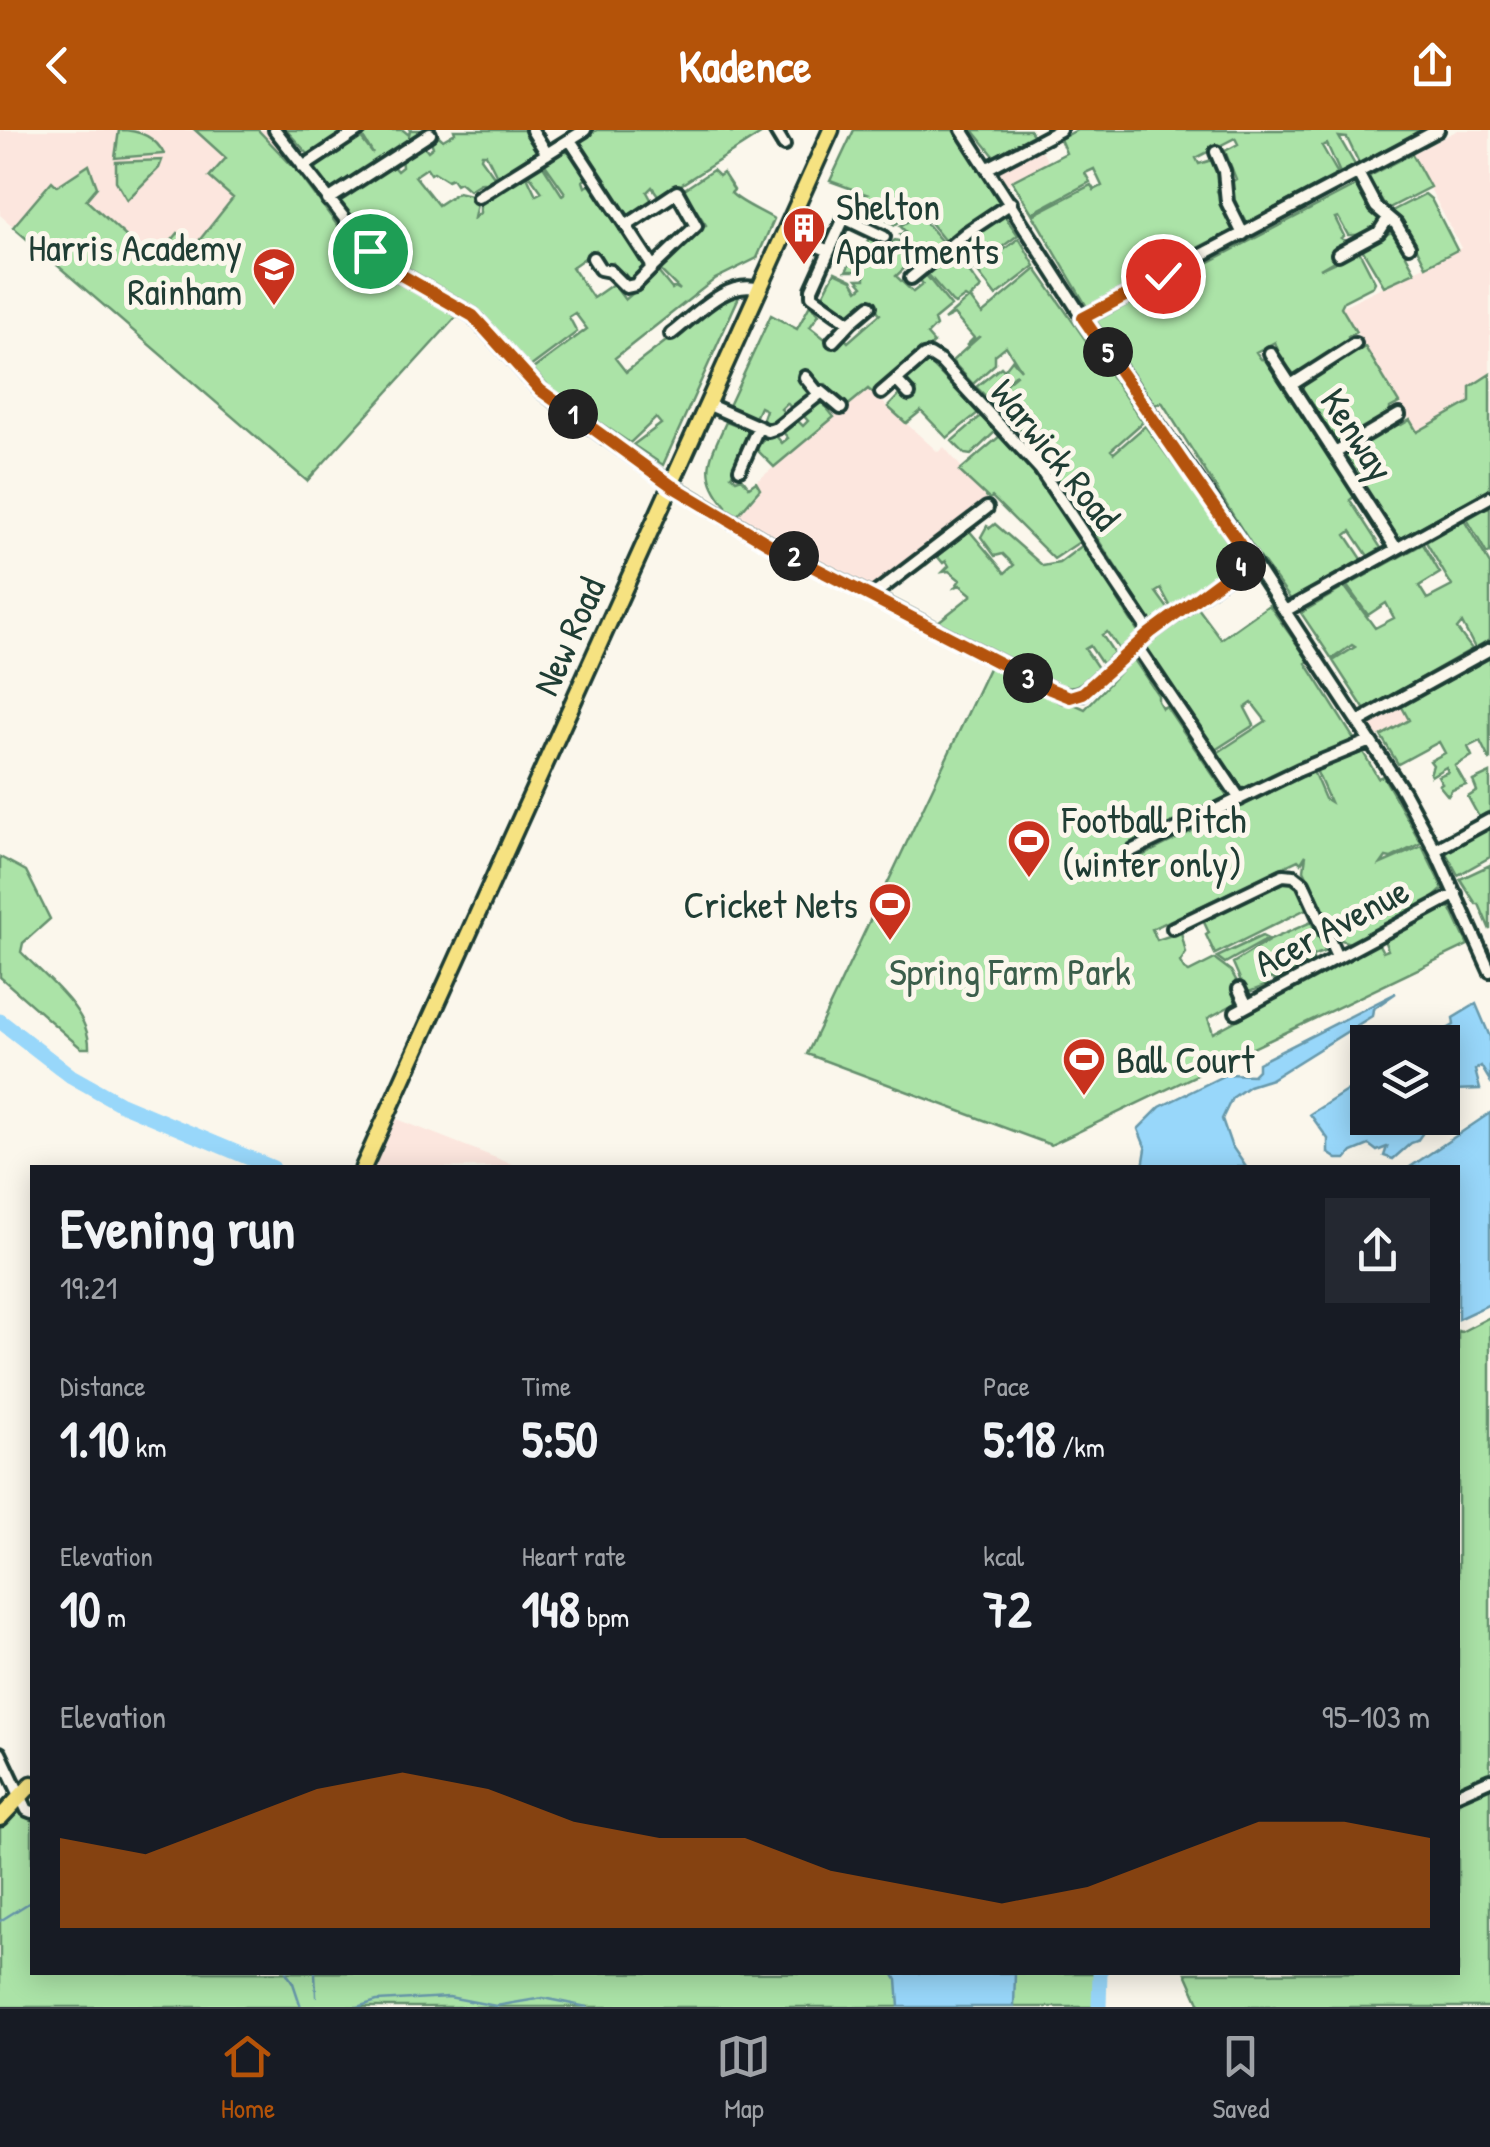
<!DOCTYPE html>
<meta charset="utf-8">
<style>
:root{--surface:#171b24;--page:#242831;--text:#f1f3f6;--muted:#9ea1a6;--line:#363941;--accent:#b45309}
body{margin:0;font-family:"Patrick Hand",sans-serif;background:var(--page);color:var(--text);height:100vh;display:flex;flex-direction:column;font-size:38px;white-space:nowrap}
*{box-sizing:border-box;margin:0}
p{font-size:32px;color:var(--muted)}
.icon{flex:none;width:55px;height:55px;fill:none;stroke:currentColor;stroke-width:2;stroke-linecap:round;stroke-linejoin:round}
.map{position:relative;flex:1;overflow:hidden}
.details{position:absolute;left:30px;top:1035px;width:1430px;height:810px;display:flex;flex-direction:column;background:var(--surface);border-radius:0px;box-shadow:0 5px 25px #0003}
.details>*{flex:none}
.buttons{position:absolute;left:1350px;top:895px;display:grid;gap:20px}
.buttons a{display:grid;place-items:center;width:110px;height:110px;border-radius:0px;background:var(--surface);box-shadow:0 5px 25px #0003;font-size:50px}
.pin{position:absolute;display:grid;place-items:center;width:85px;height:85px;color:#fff;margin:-42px;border:5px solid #fff;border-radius:50%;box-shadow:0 2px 10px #0007}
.km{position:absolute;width:50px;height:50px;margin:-25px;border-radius:50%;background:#222;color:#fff;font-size:28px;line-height:50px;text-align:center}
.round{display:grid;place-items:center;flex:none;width:105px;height:105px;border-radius:0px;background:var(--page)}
.headline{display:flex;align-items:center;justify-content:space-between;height:170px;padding:0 30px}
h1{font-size:55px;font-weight:800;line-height:75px}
.stats{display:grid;grid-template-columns:repeat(3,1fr);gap:15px;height:170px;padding:10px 30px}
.stats div{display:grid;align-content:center}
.stats b{font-size:50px;font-weight:800}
.stats small{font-size:28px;font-weight:400}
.stats p{font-size:28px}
.chart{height:280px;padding:20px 30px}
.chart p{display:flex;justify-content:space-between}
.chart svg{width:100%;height:180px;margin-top:10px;fill:var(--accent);opacity:.7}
header{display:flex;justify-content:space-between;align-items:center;height:130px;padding:0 30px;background:var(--accent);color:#fff;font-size:45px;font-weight:800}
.tabs{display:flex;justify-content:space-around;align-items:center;height:140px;border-top:2px solid var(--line);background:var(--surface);font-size:28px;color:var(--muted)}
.tabs a{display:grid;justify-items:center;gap:5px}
.tabs .active{color:var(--accent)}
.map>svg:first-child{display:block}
.built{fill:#fce6de}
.green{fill:#abe3a7;stroke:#65906e;stroke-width:2.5}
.water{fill:#98d7fa;stroke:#6899ab;stroke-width:2.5}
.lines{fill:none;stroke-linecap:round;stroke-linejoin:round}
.stream{stroke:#6899ab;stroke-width:2.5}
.river{stroke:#98d7fa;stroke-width:15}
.minor-casing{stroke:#1f3d34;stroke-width:18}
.major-casing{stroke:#1f3d34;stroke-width:21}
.minor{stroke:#fbf7ec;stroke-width:10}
.major{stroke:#f6e281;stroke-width:14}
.route-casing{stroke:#fff;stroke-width:20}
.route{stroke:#b45309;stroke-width:12}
.labels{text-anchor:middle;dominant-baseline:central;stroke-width:10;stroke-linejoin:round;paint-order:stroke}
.poi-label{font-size:38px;fill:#1f3d34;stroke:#fbf7ec;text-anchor:start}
.street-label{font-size:38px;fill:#1f3d34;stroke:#fbf7ec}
.park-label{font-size:38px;fill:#3b5e4b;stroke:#fbf7ec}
</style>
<header><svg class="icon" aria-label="back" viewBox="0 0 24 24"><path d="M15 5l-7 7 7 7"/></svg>Kadence<svg class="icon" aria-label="share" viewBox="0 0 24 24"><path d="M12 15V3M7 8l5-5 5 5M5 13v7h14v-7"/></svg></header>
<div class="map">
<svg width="1490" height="1877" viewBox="0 0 1490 1877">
<rect width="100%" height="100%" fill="#fbf7ec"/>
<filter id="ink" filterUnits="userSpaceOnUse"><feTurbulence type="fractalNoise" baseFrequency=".01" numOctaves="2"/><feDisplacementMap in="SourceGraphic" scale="20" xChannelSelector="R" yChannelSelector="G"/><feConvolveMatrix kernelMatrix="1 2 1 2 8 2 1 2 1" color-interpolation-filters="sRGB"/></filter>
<g filter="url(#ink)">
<path class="built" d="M0 0H266L354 118 387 147 430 166 456 187 307 351 0 85Z
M1458 0H1490V244L1470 257 1471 272 1417 302 1341 177 1461 118 1412 24Z
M1037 12 1048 32 1001 58 988 38Z
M868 259 938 322 944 317 962 338 959 342 989 369 962 395 865 469 728 395 759 363 756 352Z
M1398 570 1409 590 1370 611 1358 592Z
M387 985 519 1037 363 1038Z"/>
<path class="green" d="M119 0C138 0 155 6 164 24L115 28Z
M195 0H258L298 42 354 118 387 147 430 166 456 187 307 351 13 97 52 51 57 56 89 35 97 57 86 70 154 132 178 103 194 117 233 68 209 47 226 28Z
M286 0H349L309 25Z
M370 0H403L409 5 410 0H431L335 64 316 39 318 35 360 7 373 24 362 6Z
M454 0H524L536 21 498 48 486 24H482L481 28 496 49 486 56 482 52 469 60 460 52 456 54 452 48 447 50 434 42 431 44 427 38 415 46 438 75 458 62 471 65 477 74 474 88 480 83V73L526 44 536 65 542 62 528 43 542 34 562 65 565 63 544 33 564 21 572 24 587 48 583 51 585 57 592 54 644 137 630 151 625 144 621 146 613 133 607 136 596 120 572 137 593 168 613 154 625 170 658 142 672 159 675 157 680 160 660 140 706 95 683 60 713 40 719 46 723 43 734 60 731 63C741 73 761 81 774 89L757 128 715 149 615 228 626 242 726 165 742 160 663 335 633 315 661 294 656 288 630 313 553 261 533 239 587 199 575 183 569 187 577 202 530 237 478 179 392 129 377 117 337 68 391 34 397 41 402 37 401 27 422 13 428 21 433 17 431 11 439 6 443 10 455 3Z
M597 0H729L732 3 735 0H767L660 68 652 57 647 62 653 73 629 86 623 82 581 14 583 8Z
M854 0H953L1002 72 945 111 922 83 926 76 924 72 895 95 869 78 862 90 853 85 862 65 866 64 830 51Z
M973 0H1030L1033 5 994 26Z
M1077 0H1421L1359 33 1347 8 1339 7 1355 35 1340 43 1327 14 1322 16 1338 44 1247 93 1244 87 1241 88 1230 66 1229 54 1236 49 1225 21 1238 14 1235 8 1196 28 1199 34 1215 29 1221 39V58L1217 61 1236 98 1155 140 1150 131 1147 132 1151 143 1087 177 1033 85 1091 55 1094 60 1102 56 1094 39 1085 43 1090 52 1032 83 1012 51 1066 23 1060 9Z
M1412 24 1430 57 1387 79 1368 47Z
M162 30 159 38 127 70 116 51V32Z
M1357 55 1379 88V95L1362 105H1348L1338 87 1335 88 1344 106 1341 108 1347 112 1333 122 1337 129 1320 139 1359 121 1375 152 1373 156 1344 171 1341 177 1356 202 1348 207 1349 212 1296 246 1283 232 1277 234 1281 229 1275 212 1256 222 1261 229 1267 230 1355 366 1350 370 1381 418 1368 426 1351 401 1346 405 1362 429 1291 470 1256 422 1162 272 1155 275 1096 191Z
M1425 64 1431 69 1457 120 1426 136 1408 101 1390 82Z
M919 85 943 113 921 132 900 105 905 101 900 96Z
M1004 85 1018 105 969 142 981 158 970 168 982 184 1036 139 1143 292 1111 320 1114 323 1145 296 1202 372 1238 428 1172 479 1161 459 1156 462 1169 480 1152 493 1064 357 1020 299 976 257 1001 237 1006 242 999 251 1003 256 1017 244 1010 248 1005 239 1012 230 1021 240 1006 216 995 225V234L973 254 952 231 980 206 966 216 974 208 954 185 944 190 968 169 965 167 955 174 952 172 927 143Z
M1393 101 1415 142 1384 156 1362 119Z
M870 106 886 117 895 110 899 111 919 134 913 138 909 134 896 146 913 162 923 154 919 149 925 144 951 176 934 190 936 196 927 205 934 213 875 265 868 259 846 277 826 254 817 255 805 242 799 247 811 263 792 279 787 273 781 279 786 284 770 297 761 294 766 280 760 277 755 288 728 278 771 185 797 199 810 175 819 184 810 197 834 216 842 206 848 212 880 184 870 170 852 185 822 167 835 142 852 150 858 160 863 156 857 149H865V141H846L851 132 856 134Z
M1019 108 1035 136 996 166 977 141Z
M1365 217 1399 273 1390 278V285L1341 315 1336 314 1301 261 1303 254Z
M929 232 978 283 947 308 921 281 906 293 888 277 900 264 909 272 915 267 907 257 906 250Z
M1490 244V358L1397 410 1356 345 1371 333 1354 342 1345 328 1346 323 1396 293 1401 295 1410 290 1417 302 1470 272V257Z
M821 271 834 287 774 337 756 319 764 309 776 306 782 313 788 308 783 302 797 290 803 296 808 291 803 285Z
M981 286 996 301 971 325 965 324 952 311Z
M726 292 752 302 736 340 731 345 736 350 742 348 749 357 756 352 760 359 736 387 724 379 726 376C698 343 710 328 726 292Z
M1000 306 1046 358 1081 411 1054 429 992 367 989 369 959 341Z
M1490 376V422L1487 424 1467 389Z
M1464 390 1490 434V509L1475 518 1462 493 1457 499 1472 519 1365 580 1333 531 1355 517 1352 515 1332 529 1301 483 1345 457 1375 498 1394 488 1386 473 1368 485 1347 456 1423 414 1440 443 1419 456 1427 469 1452 456 1426 412Z
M995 394 1043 436 1059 433 1083 415 1139 503 1119 519 1107 502 1102 505 1114 523 1102 534 1090 516 1085 519 1098 538C1077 556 1076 563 1049 550L938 492 972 465 960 455 955 457 960 450 949 441 943 442 949 436 946 431 943 433 937 426 926 435 923 432 967 398 1005 443 1014 435 1003 424 995 426 981 407 987 396 990 398Z
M1269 475 1309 531 1306 533 1356 612 1302 631 1243 660 1217 623 1266 591 1252 573 1245 578 1254 595 1215 620 1145 517 1198 478 1221 509Z
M1133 528 1158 565V571L1162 578 1166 576 1228 667 1132 712 1136 729 1313 641 1325 669 1330 672 1316 640 1363 622 1378 648 1383 646 1421 713 1391 728 1386 727 1381 734 1422 716 1443 759 1432 769 1350 813 1337 809 1304 740 1306 725 1301 733 1298 730 1152 799 1157 810 1181 802 1186 823 1180 832 1184 839 1189 842 1215 829 1231 841 1236 850 1231 859 1236 873 1208 888 1213 903 1378 813 1383 822 1388 820 1384 810 1443 778 1450 777 1468 815 1051 1015 807 924 990 536 1085 579Z
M1490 528V631L1480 611 1468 617 1472 626 1455 636 1466 655 1452 660 1448 666 1439 655 1442 653 1438 646 1448 642 1446 637 1431 646 1430 644 1433 635 1430 631 1445 623 1439 612 1398 634 1381 606 1409 590 1402 577Z
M1490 643V681L1479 687 1468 667 1477 661 1473 651Z
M1490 699V727L1458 745 1445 721Z
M0 727 26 741 50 789 23 813 21 822C45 847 90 880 89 918H81L0 847Z
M1490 735V800L1479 774H1476L1460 749Z
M1286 751 1297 755 1308 778 1215 824 1206 805 1209 803 1203 790Z
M1311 792 1326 821 1312 826 1314 832 1306 836 1303 831 1297 834 1300 839 1292 843 1288 839 1281 843 1283 847 1275 851 1272 848 1266 851 1268 855 1246 863 1233 833 1270 810Z
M1262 806 1268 809 1225 833 1217 827Z
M1490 1187V1877H1201L1186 1843 1458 1842V1201L1461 1202Z
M20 1668 32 1682V1842L1096 1843V1877H0V1688Z"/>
<path class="water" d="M1396 863 1373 879 1372 886 1271 949 1249 956 1232 968 1222 989 1231 1015 1246 1037H1143L1146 1019 1138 999 1160 977 1227 944 1253 945 1258 940V933Z
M1476 874 1490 907V951L1481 936 1475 940 1480 959 1452 960 1443 973 1442 912H1424L1454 895 1453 888Z
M1367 948 1368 988H1433L1417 1011 1411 1013 1393 1029 1384 1026 1387 1017 1377 1021 1369 1015 1352 1022 1346 1029H1337L1328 1023V1009L1310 984Z
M1490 983V1174L1458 1189V1038L1410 1037Z
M893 1843H1015L1014 1877H899L897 1850Z"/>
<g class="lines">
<path class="stream" d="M0 1791 32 1771
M286 1842 293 1853 301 1877
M315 1842 316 1866
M357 1877 377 1871 449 1867 496 1876 543 1868 587 1877"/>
<path class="river" d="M0 891 71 946 121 974 273 1038
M1099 1877 1100 1842"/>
<g class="minor-casing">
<path id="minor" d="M275 0 370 121 395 142 473 186 540 260 565 279 672 355 769 413 1065 566 1083 563 1150 503 1250 429
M532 0 547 24
M775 0 784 15
M962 0 1083 188 1210 367 1403 661 1435 720 1490 841
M570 10 653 137 696 96 677 62 626 96
M1216 22 1224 41 1227 72 1243 104
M303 37 359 0
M988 38 1060 0
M1358 43 1376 77 1396 94 1409 116
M478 67 585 0
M328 70 430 4
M786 102 829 121
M1338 124 1379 102 1388 88
M593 128 600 139 610 141 626 157 635 155 653 137
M911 148 966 103 1011 73
M870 176 850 193 812 166V159L844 88 884 107
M1083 188 1438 0
M671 204C695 186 726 149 759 159
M833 211 850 193
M1270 223 1396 418
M805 247 818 263
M896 250 909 264
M1291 255 1355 214
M881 263 924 226 930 225 941 232 1040 339 1150 503
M707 274 768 301 777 298 822 262 841 278
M1335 323 1399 285
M740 339 758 298
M872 466 987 378
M1285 481 1490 367
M1136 515 1240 669
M1358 592 1490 519
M1133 720 1299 640 1370 611
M1435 720 1490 690
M1173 798 1283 745 1294 746 1303 753 1337 827
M1239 859 1247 876
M1236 882 1456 764
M0 1623 27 1680 32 1682
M1458 1664 1490 1650"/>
</g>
<g class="major-casing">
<path id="major" d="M363 1038 831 0
M0 1688 32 1654"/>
</g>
<use href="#minor" class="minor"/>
<use href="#major" class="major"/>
</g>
</g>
<g class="lines" filter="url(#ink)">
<g class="route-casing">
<path id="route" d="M370 121 396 142 473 186 540 260 672 356 769 414 1050 559 1070 567 1083 563 1150 503 1250 429 1083 188 1163 146"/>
</g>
<use href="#route" class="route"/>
</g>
<defs>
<g id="building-pin" transform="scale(2.25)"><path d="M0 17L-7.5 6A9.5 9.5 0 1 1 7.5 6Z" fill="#c8321e" stroke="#fbf7ec"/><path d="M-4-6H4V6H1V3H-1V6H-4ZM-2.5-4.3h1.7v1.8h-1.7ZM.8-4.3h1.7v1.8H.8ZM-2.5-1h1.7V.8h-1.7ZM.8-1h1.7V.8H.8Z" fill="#fff"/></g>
<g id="school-pin" transform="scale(2.25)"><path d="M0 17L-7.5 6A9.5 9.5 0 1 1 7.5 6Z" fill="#c8321e" stroke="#fbf7ec"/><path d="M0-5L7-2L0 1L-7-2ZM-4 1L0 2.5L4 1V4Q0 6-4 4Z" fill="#fff"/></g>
<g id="stadium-pin" transform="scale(2.25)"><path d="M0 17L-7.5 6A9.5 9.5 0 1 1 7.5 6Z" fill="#c8321e" stroke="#fbf7ec"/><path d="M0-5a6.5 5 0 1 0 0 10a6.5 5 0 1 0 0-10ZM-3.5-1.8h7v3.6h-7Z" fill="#fff"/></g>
</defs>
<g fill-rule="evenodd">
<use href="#building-pin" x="804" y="98"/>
<use href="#school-pin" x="274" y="139"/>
<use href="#stadium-pin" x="1029" y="711"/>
<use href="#stadium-pin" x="890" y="774"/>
<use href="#stadium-pin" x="1084" y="929"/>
</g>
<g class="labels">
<g class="poi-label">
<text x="836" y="76">Shelton<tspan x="836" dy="44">Apartments</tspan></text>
<text x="242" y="117" text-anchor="end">Harris Academy<tspan x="242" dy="44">Rainham</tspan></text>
<text x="1062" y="689">Football Pitch<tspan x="1062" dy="44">(winter only)</tspan></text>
<text x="858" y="774" text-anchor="end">Cricket Nets</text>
<text x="1116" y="929">Ball Court</text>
</g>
<g class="street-label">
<text transform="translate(1358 304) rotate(57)">Kenway</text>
<text transform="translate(1056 324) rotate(51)">Warwick Road</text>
<text transform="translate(568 506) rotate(-66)">New Road</text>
<text transform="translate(1331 796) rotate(-28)">Acer Avenue</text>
</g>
<g class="park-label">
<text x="1010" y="841">Spring Farm Park</text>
</g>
</g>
</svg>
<div class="buttons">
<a><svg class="icon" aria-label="layers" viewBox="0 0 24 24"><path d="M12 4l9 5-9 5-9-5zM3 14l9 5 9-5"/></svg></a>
</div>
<div class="pin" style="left:370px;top:121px;background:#1e9e55"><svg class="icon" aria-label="arrive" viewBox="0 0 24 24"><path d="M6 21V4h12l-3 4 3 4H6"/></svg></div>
<div class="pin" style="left:1163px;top:146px;background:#d93025"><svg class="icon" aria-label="check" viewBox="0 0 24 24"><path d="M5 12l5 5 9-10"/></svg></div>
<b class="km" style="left:573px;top:284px">1</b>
<b class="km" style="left:794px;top:426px">2</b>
<b class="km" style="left:1028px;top:548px">3</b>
<b class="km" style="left:1241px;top:436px">4</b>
<b class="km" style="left:1108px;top:222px">5</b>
<section class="details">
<div class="headline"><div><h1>Evening run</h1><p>19:21</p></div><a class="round"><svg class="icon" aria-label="share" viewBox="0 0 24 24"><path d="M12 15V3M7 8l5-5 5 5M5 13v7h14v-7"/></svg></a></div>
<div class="stats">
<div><p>Distance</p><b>1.10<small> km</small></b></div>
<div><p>Time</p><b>5:50</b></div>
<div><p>Pace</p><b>5:18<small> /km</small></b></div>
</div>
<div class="stats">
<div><p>Elevation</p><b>10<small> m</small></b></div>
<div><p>Heart rate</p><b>148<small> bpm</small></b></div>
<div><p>kcal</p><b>72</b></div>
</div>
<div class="chart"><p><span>Elevation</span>95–103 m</p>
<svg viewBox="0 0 160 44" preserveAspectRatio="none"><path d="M0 44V22L10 26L20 18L30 10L40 6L50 10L60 18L70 22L80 22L90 30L100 34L110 38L120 34L130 26L140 18L150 18L160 22V44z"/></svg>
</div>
</section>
</div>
<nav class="tabs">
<a class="active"><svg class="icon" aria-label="home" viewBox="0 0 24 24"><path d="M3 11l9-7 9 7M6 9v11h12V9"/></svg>Home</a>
<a><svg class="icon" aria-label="map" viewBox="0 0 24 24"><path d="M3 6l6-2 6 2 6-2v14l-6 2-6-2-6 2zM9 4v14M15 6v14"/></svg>Map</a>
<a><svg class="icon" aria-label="saved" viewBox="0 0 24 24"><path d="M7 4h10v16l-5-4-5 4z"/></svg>Saved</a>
</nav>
